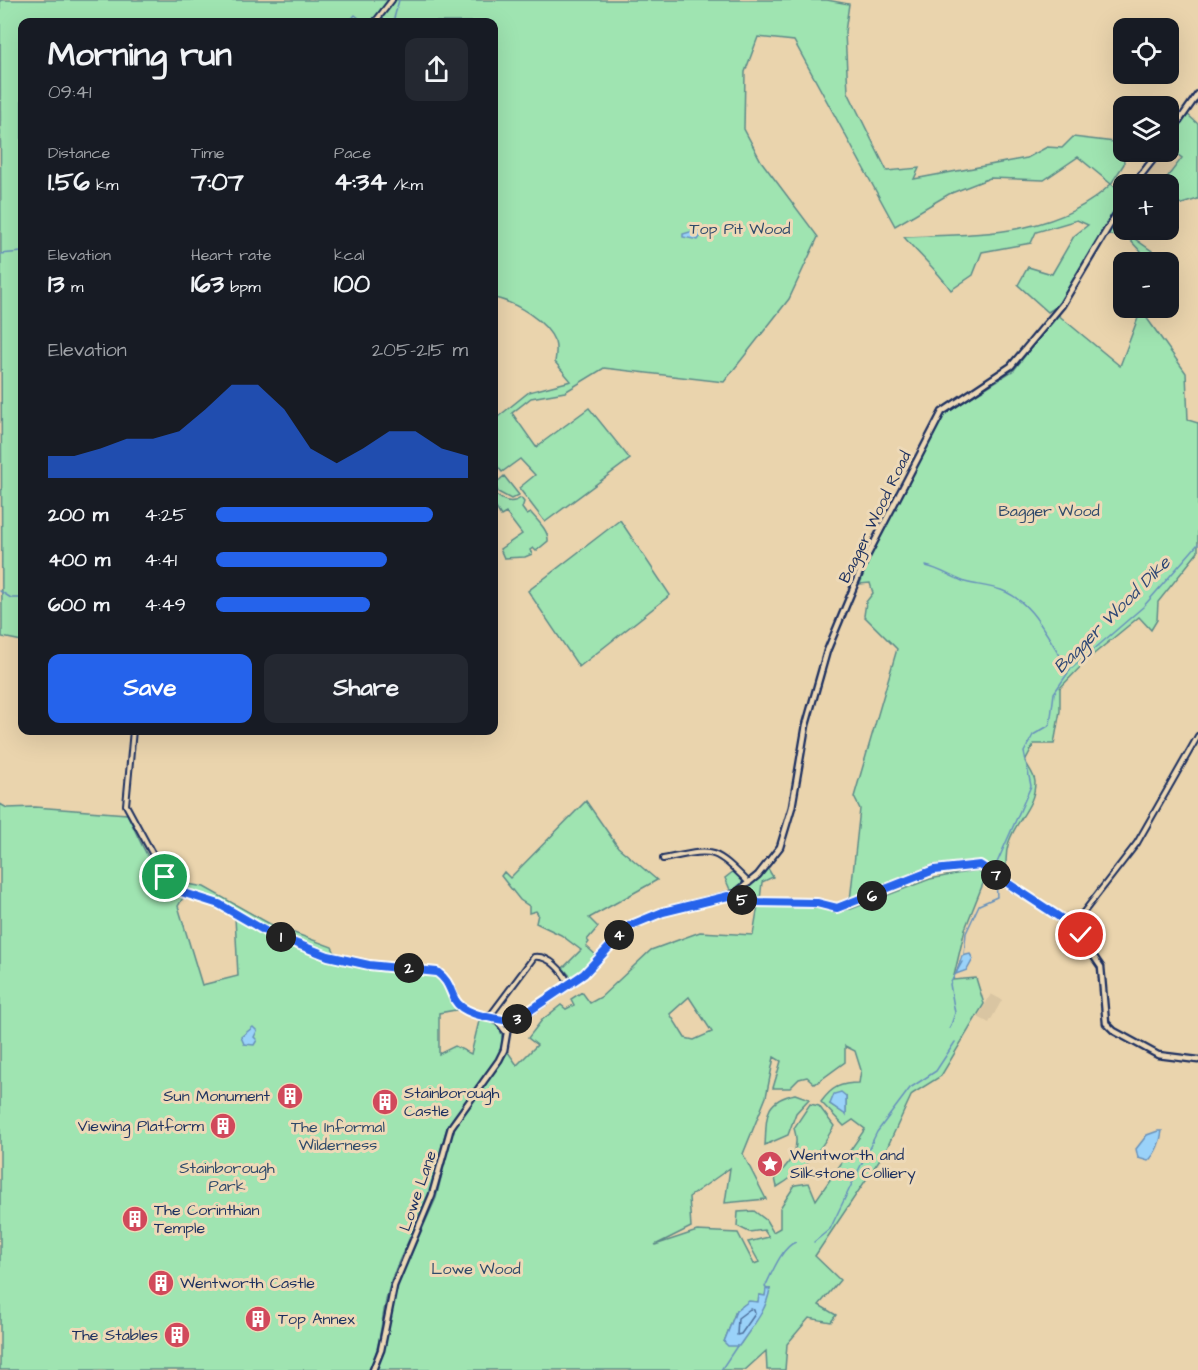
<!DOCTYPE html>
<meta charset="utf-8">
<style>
:root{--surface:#171b24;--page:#242831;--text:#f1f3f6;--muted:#9ea1a6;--accent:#2563eb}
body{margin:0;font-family:"Architects Daughter",sans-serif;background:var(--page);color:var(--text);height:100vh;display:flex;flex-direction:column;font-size:22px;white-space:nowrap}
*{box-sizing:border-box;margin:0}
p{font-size:20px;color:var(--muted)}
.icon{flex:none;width:33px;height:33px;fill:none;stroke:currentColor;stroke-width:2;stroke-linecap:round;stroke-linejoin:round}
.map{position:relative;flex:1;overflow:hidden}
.panel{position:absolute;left:18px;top:18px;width:480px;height:717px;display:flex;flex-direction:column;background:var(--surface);border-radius:12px;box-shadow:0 6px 24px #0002}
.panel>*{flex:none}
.tools{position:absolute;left:1113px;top:18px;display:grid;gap:12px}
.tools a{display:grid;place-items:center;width:66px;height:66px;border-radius:12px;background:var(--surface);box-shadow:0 6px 24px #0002;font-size:30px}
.pin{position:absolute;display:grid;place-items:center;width:51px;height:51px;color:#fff;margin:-26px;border:3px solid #fff;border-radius:50%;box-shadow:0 2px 6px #0007}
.km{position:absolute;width:30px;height:30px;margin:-15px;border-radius:50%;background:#222;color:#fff;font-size:16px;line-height:30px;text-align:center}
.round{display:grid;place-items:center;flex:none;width:63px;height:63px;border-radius:12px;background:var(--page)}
.summary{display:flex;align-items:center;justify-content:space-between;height:102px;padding:0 30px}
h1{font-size:33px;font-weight:700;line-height:45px}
.figures{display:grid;grid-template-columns:repeat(3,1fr);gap:9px;height:102px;padding:6px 30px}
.figures div{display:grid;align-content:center}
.figures b{font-size:26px;font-weight:700}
.figures small{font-size:16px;font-weight:400}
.figures p{font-size:16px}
.chart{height:168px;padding:12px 30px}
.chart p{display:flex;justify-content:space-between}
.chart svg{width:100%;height:108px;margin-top:6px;fill:var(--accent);opacity:.7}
.button{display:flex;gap:12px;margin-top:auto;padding:12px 30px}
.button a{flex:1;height:69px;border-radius:12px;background:var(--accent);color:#fff;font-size:24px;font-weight:700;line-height:69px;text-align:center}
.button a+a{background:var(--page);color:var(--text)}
ul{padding:0 30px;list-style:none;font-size:20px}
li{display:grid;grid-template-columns:96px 72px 1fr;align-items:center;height:45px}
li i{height:15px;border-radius:8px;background:var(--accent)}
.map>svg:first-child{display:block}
.built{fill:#d9c5a2}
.green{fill:#9fe4b1;stroke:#5d8a88;stroke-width:1.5;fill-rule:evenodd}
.water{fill:#9ad2f9;stroke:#6791bb;stroke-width:1.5}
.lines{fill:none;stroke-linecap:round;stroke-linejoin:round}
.shore{stroke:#4e709c;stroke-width:1.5}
.stream{stroke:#6791bb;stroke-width:1.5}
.minor-casing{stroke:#1b2f5e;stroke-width:8}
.tertiary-casing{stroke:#1b2f5e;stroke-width:9}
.minor{stroke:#edd9b7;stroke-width:4}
.tertiary{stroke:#edd9b7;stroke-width:4.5}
.route-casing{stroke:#fff;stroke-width:12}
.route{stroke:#2563eb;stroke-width:8}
.labels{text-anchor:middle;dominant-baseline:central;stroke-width:6;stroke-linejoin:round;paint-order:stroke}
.park-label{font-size:16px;fill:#2f4a6a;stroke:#edd9b7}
.street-label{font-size:16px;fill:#1b2f5e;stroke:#edd9b7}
.poi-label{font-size:16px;fill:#1b2f5e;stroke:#edd9b7;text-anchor:start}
.water-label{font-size:18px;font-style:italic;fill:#2e4775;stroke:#edd9b7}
</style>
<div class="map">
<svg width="1198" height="1370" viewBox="0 0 1198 1370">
<rect width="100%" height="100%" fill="#ead4ad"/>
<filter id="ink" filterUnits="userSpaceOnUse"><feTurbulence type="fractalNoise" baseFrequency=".0167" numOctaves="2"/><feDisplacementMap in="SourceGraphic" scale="12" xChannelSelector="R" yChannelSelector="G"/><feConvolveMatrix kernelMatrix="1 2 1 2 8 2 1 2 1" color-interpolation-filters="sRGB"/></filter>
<g filter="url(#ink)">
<path class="built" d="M1169 148 1182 157 1162 184 1153 179 1149 184H1137L1161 152H1168Z
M991 994 1002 1000 989 1023 978 1017Z"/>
<path class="green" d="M0 0H827L849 4 845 32 848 92 887 171 919 168 914 179 1027 158 1047 147 1062 148 1073 137 1123 143 1124 164 1111 184 1123 192 1120 201 1123 203 1124 230H1128V234L1152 251 1146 262H1138L1143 254 1129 239 1101 233 1061 304 1048 312 1018 285 1028 267 1052 274 1074 236 1088 225 1077 220 1036 232 1031 243 982 252 973 275 951 290C937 270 920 256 904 237 975 234 1057 237 1111 184L1078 157 1044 180 990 178 949 194 895 226 794 41 758 37 745 72 744 129 761 161 818 237 789 299 724 382 604 368 565 392 531 398 512 413 536 447 589 408 630 459 545 522 519 488 535 475 520 459 502 472 498 467 494 471V420L529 392 571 381 555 362C556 356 557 348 555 342 547 321 515 302 494 298V22H378L374 18 371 22H22V641L2 637Z
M1187 114 1198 124V199L1169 208 1168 184H1162L1182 158 1169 148V141Z
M1141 310 1186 373 1188 420 1198 423V552L1158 602 1157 620 1151 630 1139 617 1089 658 1060 688V711L1054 744H1034L1025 761C1028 767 1035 776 1035 782 1035 818 997 827 1008 878L980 862 934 865 850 901 860 809 854 797 897 649 864 616 866 602 873 593 870 583 860 584 868 561 943 415 1014 370 1057 314 1120 366Z
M504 476 519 495 511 499 498 492 495 484Z
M494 493C502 501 511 505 521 498L524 502 522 508 527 515 531 513C537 520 549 531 548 541L536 551 533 548 530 550 532 554 525 557 504 558 500 549 522 534 506 513 501 516 494 505Z
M620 520 670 595 579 667 528 591Z
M586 801 618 847 657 880 589 918 598 927 587 940 589 942 586 946 597 956 581 973 572 978 563 968 581 950 561 935 536 923 538 914 536 911 529 913V906L520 900 501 876 504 872 510 878Z
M0 804 7 808 35 807 127 814C141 841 155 883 184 896L178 906 202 985 238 976 235 917 256 928V922L220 902 176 888 172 881 204 887 270 924 332 947 336 955 329 959 373 969 435 975C449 984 448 1000 461 1009L439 1013V1054L455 1046 471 1054 480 1017C541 1034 459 1101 448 1126 439 1148 437 1174 429 1197 417 1227 399 1255 390 1285 381 1313 382 1343 370 1370H0Z
M767 867 773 877 762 882 760 900 737 896Z
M977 870 986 876 965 929 953 980 976 978 984 1004 941 1076 912 1094 886 1150 815 1256 840 1280 819 1305 836 1315 831 1322 809 1318 787 1344 785 1370H767L766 1351 745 1370H375L397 1285 436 1198 452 1133 463 1113 508 1052 517 1065 537 1045 528 1038 542 1020 561 1005 566 1009 574 1005 571 999 582 992 590 1003 601 997 651 950 700 932 753 935 758 905 815 906 832 911 851 909 930 879ZM689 997 712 1032 694 1040 685 1038 670 1014ZM845 1046 855 1051 861 1070 859 1083C840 1083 832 1087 821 1102L844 1126 853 1120 865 1129 816 1200 809 1183 795 1185 780 1208V1228L773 1232 766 1220 754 1211 738 1212 737 1226 749 1232 764 1230 769 1237 748 1242 759 1262 754 1264 738 1233 697 1231 655 1245 691 1227 689 1197 730 1168 725 1203 766 1199 743 1154 766 1097 774 1057 781 1061 773 1088H790L799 1079 807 1077 815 1084 845 1062ZM846 1096V1114H845L830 1104ZM767 1289H770L761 1311 741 1343 724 1342 736 1311 746 1304 758 1302 760 1295 765 1296Z
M734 871 743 882 731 892 725 878Z
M795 1094 809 1099 796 1113 788 1135 765 1145C767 1117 763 1101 795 1094Z
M810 1104 819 1106 834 1126C820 1152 803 1172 777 1187L775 1178C790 1163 801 1150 794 1128Z"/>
<path class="water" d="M700 229 705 230 698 240 683 237V234Z
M970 954 973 959 967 970 956 974 962 956Z
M253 1027 257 1031 254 1037 257 1040 254 1045 244 1044 241 1037Z
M841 1092 846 1096V1115L830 1104 834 1094Z
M1158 1131H1162C1161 1140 1156 1154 1148 1161L1138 1158 1136 1149 1147 1135Z
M766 1289H770C766 1312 753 1325 739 1346H728L724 1342 736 1311 749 1301 758 1302 759 1295 765 1296Z"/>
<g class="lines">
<path class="shore" d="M750 1309 754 1310 755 1314 741 1334 737 1335 738 1318Z"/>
<path class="stream" d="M380 18 390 22
M349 22 355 15 364 22
M393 22 399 0
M0 254 22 252
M926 566C940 569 951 577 965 582 976 585 989 586 1001 590 1035 602 1049 642 1069 669
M0 591 11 598H22
M996 874V865L1031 786 1024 752 1033 735 1050 725 1054 693 1070 670 1143 607 1198 544
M964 955 966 933 979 905 997 897 996 879
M950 1028 955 1013 950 984 962 962
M814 1242 830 1229 877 1132 910 1088 936 1071 955 1042
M768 1290 765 1287C771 1275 782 1246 796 1242
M721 1370 737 1346"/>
<g class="minor-casing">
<path id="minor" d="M375 22 392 0
M133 730 126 805 165 877 175 890 219 904 267 932 329 956 369 965 437 972C449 981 449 988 455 1000 465 1016 496 1018 513 1022
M663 859C714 849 712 846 749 883
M1073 926 1137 843 1198 736
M490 1016 534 957C549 955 563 971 569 984
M495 1018 505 1031"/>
</g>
<g class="tertiary-casing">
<path id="tertiary" d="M1168 137 1198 94
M1134 184 1159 152
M728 896 753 902 817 903 837 908 934 870 979 865 1073 926 1101 967 1106 1023 1114 1031 1158 1055 1198 1060
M373 1370 381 1350 394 1286 432 1195 451 1127 499 1060 504 1050 508 1027 584 974 629 926 663 912 736 893 758 875 780 847 792 807 806 725 827 651 865 560 942 412 1011 366 1062 305 1124 201"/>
</g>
<use href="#minor" class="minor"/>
<use href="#tertiary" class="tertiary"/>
</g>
</g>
<g class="lines" filter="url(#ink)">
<g class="route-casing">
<path id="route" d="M165 877 175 890 219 904 267 932 328 956 369 965 437 972C449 981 449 988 455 1000 464 1016 496 1018 513 1022L584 974 629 926 663 912 728 896 753 902 817 903 837 908 934 870 980 865 1073 926 1081 935"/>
</g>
<use href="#route" class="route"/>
</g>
<defs>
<g id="building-disc" transform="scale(1.35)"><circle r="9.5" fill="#d1495b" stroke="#edd9b7"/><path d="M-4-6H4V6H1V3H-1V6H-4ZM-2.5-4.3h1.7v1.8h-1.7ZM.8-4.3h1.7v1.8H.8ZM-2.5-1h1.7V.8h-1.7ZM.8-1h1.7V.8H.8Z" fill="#fff"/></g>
<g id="sight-disc" transform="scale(1.35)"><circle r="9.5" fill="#d1495b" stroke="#edd9b7"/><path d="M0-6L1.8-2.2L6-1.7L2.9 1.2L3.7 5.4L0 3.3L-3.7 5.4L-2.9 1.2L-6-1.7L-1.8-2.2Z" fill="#fff"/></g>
</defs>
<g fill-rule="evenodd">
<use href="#building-disc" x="290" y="1096"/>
<use href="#building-disc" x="385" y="1102"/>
<use href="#building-disc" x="223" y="1126"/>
<use href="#sight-disc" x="770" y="1164"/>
<use href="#building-disc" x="135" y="1219"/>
<use href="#building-disc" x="161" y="1283"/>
<use href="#building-disc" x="258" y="1319"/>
<use href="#building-disc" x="177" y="1335"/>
</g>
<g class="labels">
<g class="park-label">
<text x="740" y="229">Top Pit Wood</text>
<text x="1049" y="511">Bagger Wood</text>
<text x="338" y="1127">The Informal<tspan x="338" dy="18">Wilderness</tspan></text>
<text x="227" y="1168">Stainborough<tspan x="227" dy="18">Park</tspan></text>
<text x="476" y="1269">Lowe Wood</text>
</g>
<g class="street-label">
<text transform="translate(875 517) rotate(-64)">Bagger Wood Road</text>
<text transform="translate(418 1191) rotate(-71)">Lowe Lane</text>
</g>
<g class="poi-label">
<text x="404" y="1093">Stainborough<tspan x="404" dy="18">Castle</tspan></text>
<text x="270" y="1096" text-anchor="end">Sun Monument</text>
<text x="204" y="1126" text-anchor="end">Viewing Platform</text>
<text x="790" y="1155">Wentworth and<tspan x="790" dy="18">Silkstone Colliery</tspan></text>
<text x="154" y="1210">The Corinthian<tspan x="154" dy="18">Temple</tspan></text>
<text x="180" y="1283">Wentworth Castle</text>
<text x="278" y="1319">Top Annex</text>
<text x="158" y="1335" text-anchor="end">The Stables</text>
</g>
<g class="water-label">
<text transform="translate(1112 615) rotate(-45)">Bagger Wood Dike</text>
</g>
</g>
</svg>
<div class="tools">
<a><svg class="icon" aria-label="locate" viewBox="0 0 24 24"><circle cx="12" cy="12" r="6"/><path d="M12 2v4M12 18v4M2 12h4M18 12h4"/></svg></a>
<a><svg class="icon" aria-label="layers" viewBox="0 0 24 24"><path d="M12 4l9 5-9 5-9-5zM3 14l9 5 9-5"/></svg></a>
<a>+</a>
<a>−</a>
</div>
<div class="pin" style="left:165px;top:877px;background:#1e9e55"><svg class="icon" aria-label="arrive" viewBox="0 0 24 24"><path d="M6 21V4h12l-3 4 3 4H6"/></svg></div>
<div class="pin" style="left:1081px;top:935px;background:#d93025"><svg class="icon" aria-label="check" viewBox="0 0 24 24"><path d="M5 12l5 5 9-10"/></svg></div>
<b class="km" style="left:281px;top:937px">1</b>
<b class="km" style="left:409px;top:968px">2</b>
<b class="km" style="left:517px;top:1019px">3</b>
<b class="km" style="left:619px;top:935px">4</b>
<b class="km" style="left:742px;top:900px">5</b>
<b class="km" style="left:872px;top:896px">6</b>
<b class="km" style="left:996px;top:875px">7</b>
<section class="panel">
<div class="summary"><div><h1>Morning run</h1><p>09:41</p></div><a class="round"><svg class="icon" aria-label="share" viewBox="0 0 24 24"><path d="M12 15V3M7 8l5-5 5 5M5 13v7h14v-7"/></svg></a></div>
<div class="figures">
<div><p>Distance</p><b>1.56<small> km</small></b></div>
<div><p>Time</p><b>7:07</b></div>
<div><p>Pace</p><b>4:34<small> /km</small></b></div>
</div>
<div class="figures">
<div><p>Elevation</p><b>13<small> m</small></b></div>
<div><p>Heart rate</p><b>163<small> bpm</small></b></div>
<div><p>kcal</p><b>100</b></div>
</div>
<div class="chart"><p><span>Elevation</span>205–215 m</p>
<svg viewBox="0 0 160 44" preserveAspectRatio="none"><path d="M0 44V35L10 35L20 32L30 28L40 28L50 25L60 16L70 6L80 6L90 16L100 32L110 38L120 32L130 25L140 25L150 32L160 35V44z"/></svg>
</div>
<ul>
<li><b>200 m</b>4:25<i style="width:86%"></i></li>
<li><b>400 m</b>4:41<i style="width:68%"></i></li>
<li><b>600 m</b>4:49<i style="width:61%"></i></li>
</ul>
<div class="button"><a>Save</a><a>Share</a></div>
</section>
</div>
